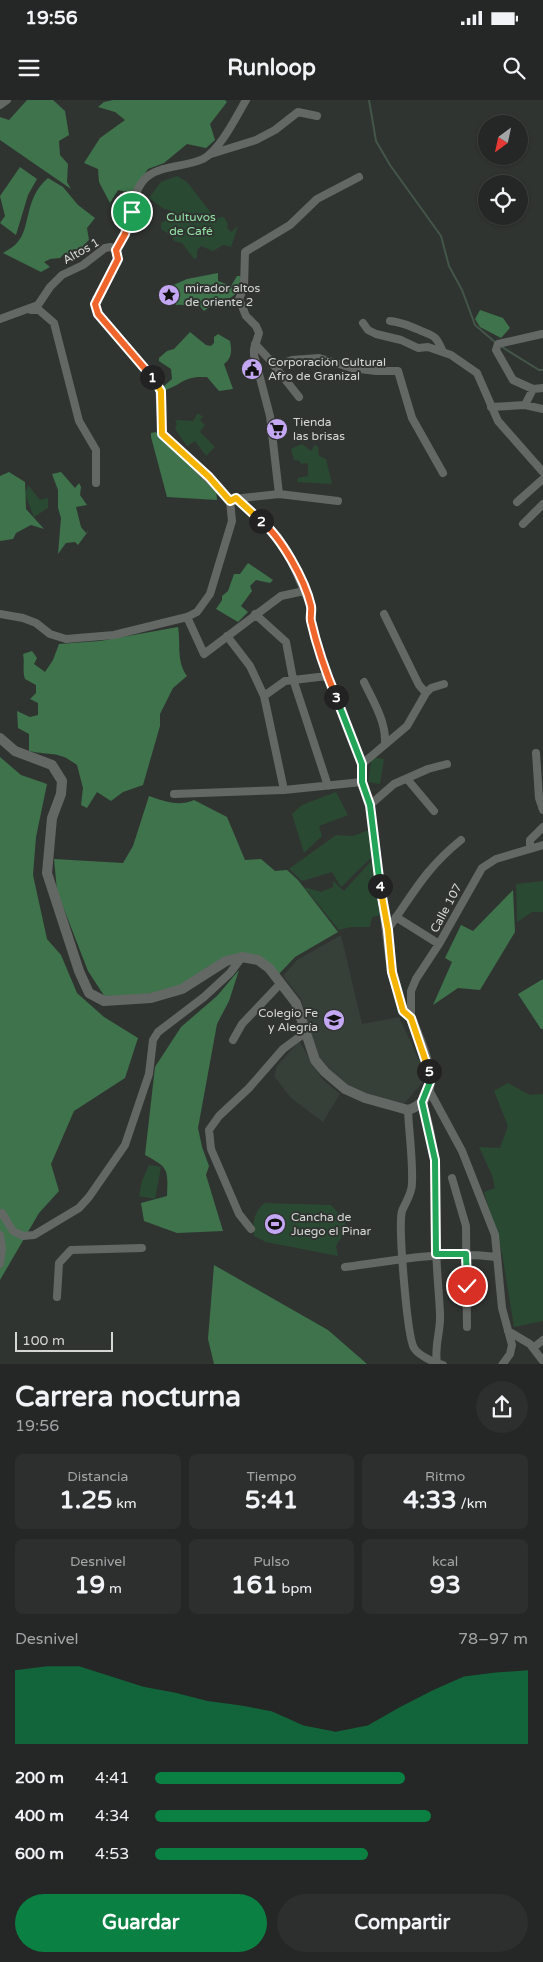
<!DOCTYPE html>
<html lang="es">
<meta charset="utf-8">
<style>
:root{--surface:#242725;--page:#2c2f2d;--text:#f1f3f6;--muted:#a3a5a7;--line:#414442;--accent:#0b8043}
body{margin:0;font-family:"Varela Round",sans-serif;background:var(--page);color:var(--text);height:100vh;display:flex;flex-direction:column;font-size:19px;white-space:nowrap}
*{box-sizing:border-box;margin:0}
p{font-size:16px;color:var(--muted)}
.icon{flex:none;width:28px;height:28px;fill:none;stroke:currentColor;stroke-width:2;stroke-linecap:round;stroke-linejoin:round}
.map{position:relative;height:1264px;overflow:hidden}
.panel{display:flex;flex-direction:column;background:var(--surface);flex:1}
.panel>*{flex:none}
.needle{width:32px;rotate:213deg}
.tools{position:absolute;left:478px;top:15px;display:grid;gap:10px}
.tools a{display:grid;place-items:center;width:50px;height:50px;border-radius:50%;background:var(--surface);box-shadow:0 1px 4px #0004,0 0 0 1px var(--line);font-size:25px}
.scale{position:absolute;left:15px;bottom:12px;width:98px;box-sizing:border-box;padding-left:5px;border:2px solid #d5d7d5;border-top:0;font-size:14px;line-height:18px;white-space:nowrap;color:#d5d7d5;-webkit-text-stroke:4px #303431;paint-order:stroke}
.pin{position:absolute;display:grid;place-items:center;width:42px;height:42px;color:#fff;margin:-21px;border:2px solid #fff;border-radius:50%;box-shadow:0 1px 5px #0007}
.km{position:absolute;width:25px;height:25px;margin:-12px;border-radius:50%;background:#222;color:#fff;font-size:14px;line-height:25px;text-align:center}
.round{display:grid;place-items:center;flex:none;width:52px;height:52px;border-radius:26px;background:var(--page)}
.head{display:flex;align-items:center;justify-content:space-between;height:85px;padding:0 15px}
h1{font-size:28px;font-weight:800;line-height:38px}
.figures{display:grid;grid-template-columns:repeat(3,1fr);gap:8px;height:85px;padding:5px 15px}
.figures div{display:grid;align-content:center;border-radius:8px;background:var(--page);text-align:center}
.figures b{font-size:25px;font-weight:800}
.figures small{font-size:14px;font-weight:400}
.figures p{font-size:14px}
.chart{height:140px;padding:10px 15px}
.chart p{display:flex;justify-content:space-between}
.chart svg{width:100%;height:90px;margin-top:5px;fill:var(--accent);opacity:.7}
.action{display:flex;gap:10px;margin-top:auto;padding:10px 15px}
.action a{flex:1;height:58px;border-radius:30px;background:var(--accent);color:#fff;font-size:20px;font-weight:800;line-height:58px;text-align:center}
.action a+a{background:var(--page);color:var(--text)}
ul{padding:0 15px;list-style:none;font-size:16px}
li{display:grid;grid-template-columns:80px 60px 1fr;align-items:center;height:38px}
li i{height:12px;border-radius:6px;background:var(--accent)}
.status{display:flex;justify-content:space-between;align-items:center;height:35px;padding:0 25px;background:var(--surface);direction:ltr}
.status svg{height:14px;fill:currentColor}
header{display:flex;justify-content:space-between;align-items:center;height:65px;padding:0 15px;background:var(--surface);font-size:22px;font-weight:800}
.map>svg:first-child{display:block}
.built{fill:#373f39}
.green{fill:#2a4932}
.forest{fill:#3e734c}
.lines{fill:none;stroke-linecap:round;stroke-linejoin:round}
.stream{stroke:#435648;stroke-width:2}
.minor{stroke:#646865;stroke-width:8}
.tertiary{stroke:#646865;stroke-width:10}
.split-1-casing{stroke:#fff;stroke-width:10}
.split-2-casing{stroke:#fff;stroke-width:10}
.split-3-casing{stroke:#fff;stroke-width:10}
.split-4-casing{stroke:#fff;stroke-width:10}
.split-5-casing{stroke:#fff;stroke-width:10}
.split-6-casing{stroke:#fff;stroke-width:10}
.split-7-casing{stroke:#fff;stroke-width:10}
.split-1{stroke:#f0652b;stroke-width:6}
.split-2{stroke:#f5b400;stroke-width:6}
.split-3{stroke:#f0652b;stroke-width:6}
.split-4{stroke:#22a559;stroke-width:6}
.split-5{stroke:#f5b400;stroke-width:6}
.split-6{stroke:#22a559;stroke-width:6}
.split-7{stroke:#22a559;stroke-width:6}
.labels{text-anchor:middle;dominant-baseline:central;stroke-width:4;stroke-linejoin:round;paint-order:stroke}
.park-label{font-size:12px;fill:#92e0a4;stroke:#303431}
.street-label{font-size:12px;fill:#d5d7d5;stroke:#303431}
.poi-label{font-size:12px;fill:#d5d7d5;stroke:#303431;text-anchor:start}
</style>
<div class="status"><b>19:56</b><svg viewBox="0 0 49 12"><path d="M0 12V9h3v3zM5 12V6h3v6zM10 12V3h3v9zM15 12V0h3v12zM26 1h20v11H26zM47 4h2v5h-2z"/></svg></div>
<header><svg class="icon" aria-label="menu" viewBox="0 0 24 24"><path d="M4 6h16M4 12h16M4 18h16"/></svg>Runloop<svg class="icon" aria-label="search" viewBox="0 0 24 24"><circle cx="10" cy="10" r="6"/><path d="M15 15l6 6"/></svg></header>
<div class="map">
<svg width="543" height="1265" viewBox="0 0 543 1265">
<rect width="100%" height="100%" fill="#303431"/>
<path class="built" d="M341 835 362 924 399 917 427 977 403 1005 374 997 341 982 317 955 301 899 283 876 297 860Z
M299 941 322 979 340 994 323 1022 291 998 274 976 277 966Z"/>
<path class="green" d="M177 76 187 82 215 118 224 117 228 124 227 128 231 132 238 126 231 147 223 145 213 151 201 146 197 150V158L194 159 182 143 174 141 172 136 161 129V123L171 117 170 110 164 109 149 98 161 82Z
M198 313 203 317 200 320 205 325 200 332 215 347 206 356 195 341 187 346 175 329 177 324 175 320 193 321Z
M302 344 311 351 315 345 318 347 319 356 326 359 332 384 297 382 298 378 308 376V363L301 364 300 361 294 360 291 349Z
M28 385 40 400 48 398V408L34 417 25 394Z
M372 657 384 659 380 684 368 682Z
M336 692 348 715 319 726 322 736 304 753 292 714 302 705Z
M369 730 373 756 341 787 332 772 302 781 289 769 336 735 353 736Z
M373 759 381 815 372 817 370 827H351L339 830 304 787 321 792 333 787V781L344 791Z
M543 781V812H532L517 822 516 784Z
M508 983 530 995 543 994V1221L514 1227 502 1153 484 1092 495 1088 492 1075 479 1047 500 1048 508 1026 494 991Z
M149 1065 161 1067 155 1099 139 1096 142 1081Z
M265 1103 331 1105C349 1126 350 1122 336 1146L338 1156 266 1142 254 1136C253 1122 253 1112 265 1103Z"/>
<path class="forest" d="M27 0H53L65 11 69 35 59 41 60 55 68 64 67 82 71 89 0 40V17L9 20Z
M113 0H225L227 2 210 24 215 40 206 48 187 44 164 63 148 69 131 93 118 90 110 103 99 82 98 69 84 63 100 38 125 20 115 12 98 7 104 2Z
M20 67 37 79 28 95 16 135 0 123 5 116 0 96Z
M48 78 63 87 78 105 95 118 87 128 89 140C80 148 78 157 63 155L60 158 50 159 44 162 50 167 41 172 3 153C7 150 12 148 16 144 32 128 23 99 48 78Z
M218 173V181L231 186 237 176H242C237 206 224 195 204 211L199 205C191 207 185 204 176 205L169 195V187L187 179Z
M480 210 503 218 510 228 501 238 480 227 475 219Z
M190 232 206 245 211 246 214 243V237L218 234 230 241C232 250 232 258 224 264L233 289 219 291 207 277C182 276 184 284 163 291L164 286 172 279 171 269 159 261V258L167 251 174 249Z
M156 332 216 390 217 400 167 397 151 337V333Z
M9 372 25 382 26 409 44 429 31 425 16 433 13 439 0 441V376Z
M61 372 75 388 79 383 81 387 80 395 87 405 76 407 81 427 86 433 89 430 78 445 75 442 66 443 58 454 61 418 58 408V390L52 374Z
M248 463 273 480 270 483 256 480 250 486 252 491 241 506 248 512 238 522 216 509 222 500V496L228 491 234 474H240Z
M178 527C181 544 176 561 187 576L173 588 160 614V626L143 685 123 692 111 701 97 692 87 708 81 705 83 688 77 665C57 650 52 656 29 651V634L18 628 17 611 30 617 38 615V603L30 599 36 593V585L25 579C22 570 25 563 23 554L32 551 37 558 34 564 45 572 53 560 59 544 100 541Z
M0 657 21 675 47 684 36 737 33 775 47 839 61 855 77 893 104 917 138 938 125 978 74 1011 51 1064 59 1091 39 1113 0 1180Z
M149 696C163 701 179 707 194 700L227 717 245 760 261 759 275 771 287 770 298 780 338 832 295 857 278 875 248 856 170 892 105 897 88 871 57 791 54 759 123 763 133 746Z
M513 790 515 832 480 890 458 888 433 905 452 862 445 858 461 825 473 831Z
M239 870 229 901 217 924 198 1028 202 1047 209 1066 206 1075 223 1131 177 1133 144 1121 141 1103 167 1096C168 1069 169 1068 145 1055L155 967 181 927 217 896Z
M543 879V929H541L518 894Z
M214 1165 328 1230 367 1264H214L208 1239Z"/>
<g class="lines">
<path class="stream" d="M369 0 376 41 390 65 441 136 449 166 462 190 475 225 496 243
M502 247 539 270H543"/>
<path class="minor" d="M0 5 7 0
M211 54 256 40 275 30 298 12 317 16
M116 150C119 144 122 139 125 133 132 116 132 88 148 76 163 65 186 67 203 59 220 50 236 17 246 0
M31 210H39L54 223 79 321 96 350V383
M0 219 38 205 50 187 62 175 83 165 105 148 111 147 116 150 118 159 96 199V210L159 287 162 333 230 401 232 421 210 494 197 512 187 517 114 535 66 539 50 534 36 523 23 518 0 514
M390 221C401 222 407 225 417 229 434 237 435 233 443 252
M363 223 368 230 376 234 401 240 418 248 428 247 451 255 477 273 498 321 543 372
M255 244 269 259 299 297
M275 266 292 260 319 258 352 268 376 271H398L412 318 443 373
M533 289 513 280 496 250 498 244 542 234
M525 305 533 289 543 288
M491 307 525 305 543 309
M279 394 270 316 254 255V249L259 233 256 226 246 216 239 199 244 187 245 152 290 125 317 99 359 77
M236 398 278 437 290 458 311 507 310 518 327 576 362 664V682L370 705 391 872 403 911 411 918
M233 399 279 394 338 401
M517 402 543 379
M523 424 543 404
M255 514 286 542 293 579 328 686
M384 514 419 585 426 593
M187 517 204 554 281 496 304 491
M227 536 250 566 264 596 284 690
M364 582C373 601 386 621 385 643
M264 596 285 581 327 576
M536 653 539 698 543 710
M362 664 407 626 426 593 431 588 444 584
M408 680 434 711
M174 694 284 690 362 682
M370 705 394 684 428 669 447 664
M530 749V740L543 727
M396 817 439 844
M388 829C413 794 425 769 461 740
M411 918V891L416 879 439 844 482 768 496 759 543 745
M233 940 242 924 281 883
M429 990 462 1051 495 1135 502 1208 512 1245 510 1254 502 1265
M422 1002C439 1046 435 1096 436 1142 436 1166 439 1190 440 1214 441 1231 434 1246 437 1263
M408 1010C409 1034 413 1059 412 1083 412 1094 406 1101 402 1111 398 1125 407 1236 414 1248 419 1256 434 1262 443 1265
M452 1078 466 1126 467 1227
M0 1115 2 1113 13 1131 23 1136 34 1135 79 1108 89 1097 125 1045 149 974 153 940 158 932 204 897 230 873 242 857
M251 1129 239 1114 211 1049 209 1030 219 1016 249 988 283 949 306 932
M0 1135 2 1149 0 1164
M345 1167C401 1160 440 1150 497 1157
M57 1197 59 1163 71 1150 142 1148
M508 1231 530 1244 543 1261
M533 1248 543 1240"/>
<path class="tertiary" d="M0 638 15 651 52 665 62 681 61 694 52 718 47 773 79 871 89 893 104 901 151 898 182 889 226 861 242 857 258 860 269 868 296 903 315 960 325 972 345 989 365 998 408 1010C449 997 421 945 411 918"/>
</g>
<g class="lines">
<g class="split-1-casing">
<path id="split-1" d="M132 112 125 134 116 150 118 159 95 204 98 214 152 277"/>
</g>
<g class="split-2-casing">
<path id="split-2" d="M152 277 161 291 162 334 209 377 230 401 236 398 261 421"/>
</g>
<g class="split-3-casing">
<path id="split-3" d="M261 421C281 437 305 480 311 506 312 511 310 516 311 521 317 547 326 573 336 597"/>
</g>
<g class="split-4-casing">
<path id="split-4" d="M336 597 362 664V682L370 705 380 786"/>
</g>
<g class="split-5-casing">
<path id="split-5" d="M380 786 388 830 392 872 403 911 411 918 429 971"/>
</g>
<g class="split-6-casing">
<path id="split-6" d="M429 971 430 982 422 1002 435 1060 436 1154H446"/>
</g>
<g class="split-7-casing">
<path id="split-7" d="M446 1154H466L467 1186"/>
</g>
<use href="#split-1" class="split-1"/>
<use href="#split-2" class="split-2"/>
<use href="#split-3" class="split-3"/>
<use href="#split-4" class="split-4"/>
<use href="#split-5" class="split-5"/>
<use href="#split-6" class="split-6"/>
<use href="#split-7" class="split-7"/>
</g>
<defs>
<g id="sight-disc" transform="scale(1.125)"><circle r="9.5" fill="#c3a7f2" stroke="#303431"/><path d="M0-6L1.8-2.2L6-1.7L2.9 1.2L3.7 5.4L0 3.3L-3.7 5.4L-2.9 1.2L-6-1.7L-1.8-2.2Z" fill="#111"/></g>
<g id="civic-disc" transform="scale(1.125)"><circle r="9.5" fill="#c3a7f2" stroke="#303431"/><path d="M-.6-6.5H3V-4.5H.6V-3L4-1V1h2V6H-6V1h2V-1L-.6-3ZM-1.2 2.5V6h2.4V2.5Z" fill="#111"/></g>
<g id="supermarket-disc" transform="scale(1.125)"><circle r="9.5" fill="#c3a7f2" stroke="#303431"/><path d="M-6-5.5h2.5l.6 2H6L4.5 2H-2.5L-4.4-4H-6ZM-1.5 3.2a1.3 1.3 0 1 0 .1 0ZM3 3.2a1.3 1.3 0 1 0 .1 0Z" fill="#111"/></g>
<g id="school-disc" transform="scale(1.125)"><circle r="9.5" fill="#c3a7f2" stroke="#303431"/><path d="M0-5L7-2L0 1L-7-2ZM-4 1L0 2.5L4 1V4Q0 6-4 4Z" fill="#111"/></g>
<g id="stadium-disc" transform="scale(1.125)"><circle r="9.5" fill="#c3a7f2" stroke="#303431"/><path d="M0-5a6.5 5 0 1 0 0 10a6.5 5 0 1 0 0-10ZM-3.5-1.8h7v3.6h-7Z" fill="#111"/></g>
</defs>
<g fill-rule="evenodd">
<use href="#sight-disc" x="169" y="195"/>
<use href="#civic-disc" x="252" y="269"/>
<use href="#supermarket-disc" x="277" y="329"/>
<use href="#school-disc" x="334" y="920"/>
<use href="#stadium-disc" x="275" y="1124"/>
</g>
<g class="labels">
<g class="park-label">
<text x="191" y="117">Cultuvos<tspan x="191" dy="14">de Café</tspan></text>
</g>
<g class="street-label">
<text transform="translate(81 151) rotate(-30)">Altos 1</text>
<text transform="translate(446 808) rotate(-62)">Calle 107</text>
</g>
<g class="poi-label">
<text x="185" y="188">mirador altos<tspan x="185" dy="14">de oriente 2</tspan></text>
<text x="268" y="262">Corporación Cultural<tspan x="268" dy="14">Afro de Granizal</tspan></text>
<text x="293" y="322">Tienda<tspan x="293" dy="14">las brisas</tspan></text>
<text x="318" y="913" text-anchor="end">Colegio Fe<tspan x="318" dy="14">y Alegría</tspan></text>
<text x="291" y="1117">Cancha de<tspan x="291" dy="14">Juego el Pinar</tspan></text>
</g>
</g>
</svg>
<div class="tools">
<a><svg class="needle" viewBox="-14 -14 28 28"><path d="M0-13l5 13h-10z" fill="#e53935"/><path d="M0 13l5-13h-10z" fill="#a3a5a7"/></svg></a>
<a><svg class="icon" aria-label="locate" viewBox="0 0 24 24"><circle cx="12" cy="12" r="6"/><path d="M12 2v4M12 18v4M2 12h4M18 12h4"/></svg></a>
</div>
<div class="scale">100 m</div>
<div class="pin" style="left:132px;top:112px;background:#1e9e55"><svg class="icon" aria-label="arrive" viewBox="0 0 24 24"><path d="M6 21V4h12l-3 4 3 4H6"/></svg></div>
<div class="pin" style="left:467px;top:1186px;background:#d93025"><svg class="icon" aria-label="check" viewBox="0 0 24 24"><path d="M5 12l5 5 9-10"/></svg></div>
<b class="km" style="left:152px;top:277px">1</b>
<b class="km" style="left:261px;top:421px">2</b>
<b class="km" style="left:336px;top:597px">3</b>
<b class="km" style="left:380px;top:786px">4</b>
<b class="km" style="left:429px;top:971px">5</b>
</div>
<section class="panel">
<div class="head"><div><h1>Carrera nocturna</h1><p>19:56</p></div><a class="round"><svg class="icon" aria-label="share" viewBox="0 0 24 24"><path d="M12 15V3M7 8l5-5 5 5M5 13v7h14v-7"/></svg></a></div>
<div class="figures">
<div><p>Distancia</p><b>1.25<small> km</small></b></div>
<div><p>Tiempo</p><b>5:41</b></div>
<div><p>Ritmo</p><b>4:33<small> /km</small></b></div>
</div>
<div class="figures">
<div><p>Desnivel</p><b>19<small> m</small></b></div>
<div><p>Pulso</p><b>161<small> bpm</small></b></div>
<div><p>kcal</p><b>93</b></div>
</div>
<div class="chart"><p><span>Desnivel</span>78–97 m</p>
<svg viewBox="0 0 160 44" preserveAspectRatio="none"><path d="M0 44V8L10 6L20 6L30 11L40 16L50 19L60 23L70 25L80 28L90 35L100 38L110 35L120 26L130 18L140 11L150 9L160 8V44z"/></svg>
</div>
<ul>
<li><b>200 m</b>4:41<i style="width:67%"></i></li>
<li><b>400 m</b>4:34<i style="width:74%"></i></li>
<li><b>600 m</b>4:53<i style="width:57%"></i></li>
</ul>
<div class="action"><a>Guardar</a><a>Compartir</a></div>
</section>
